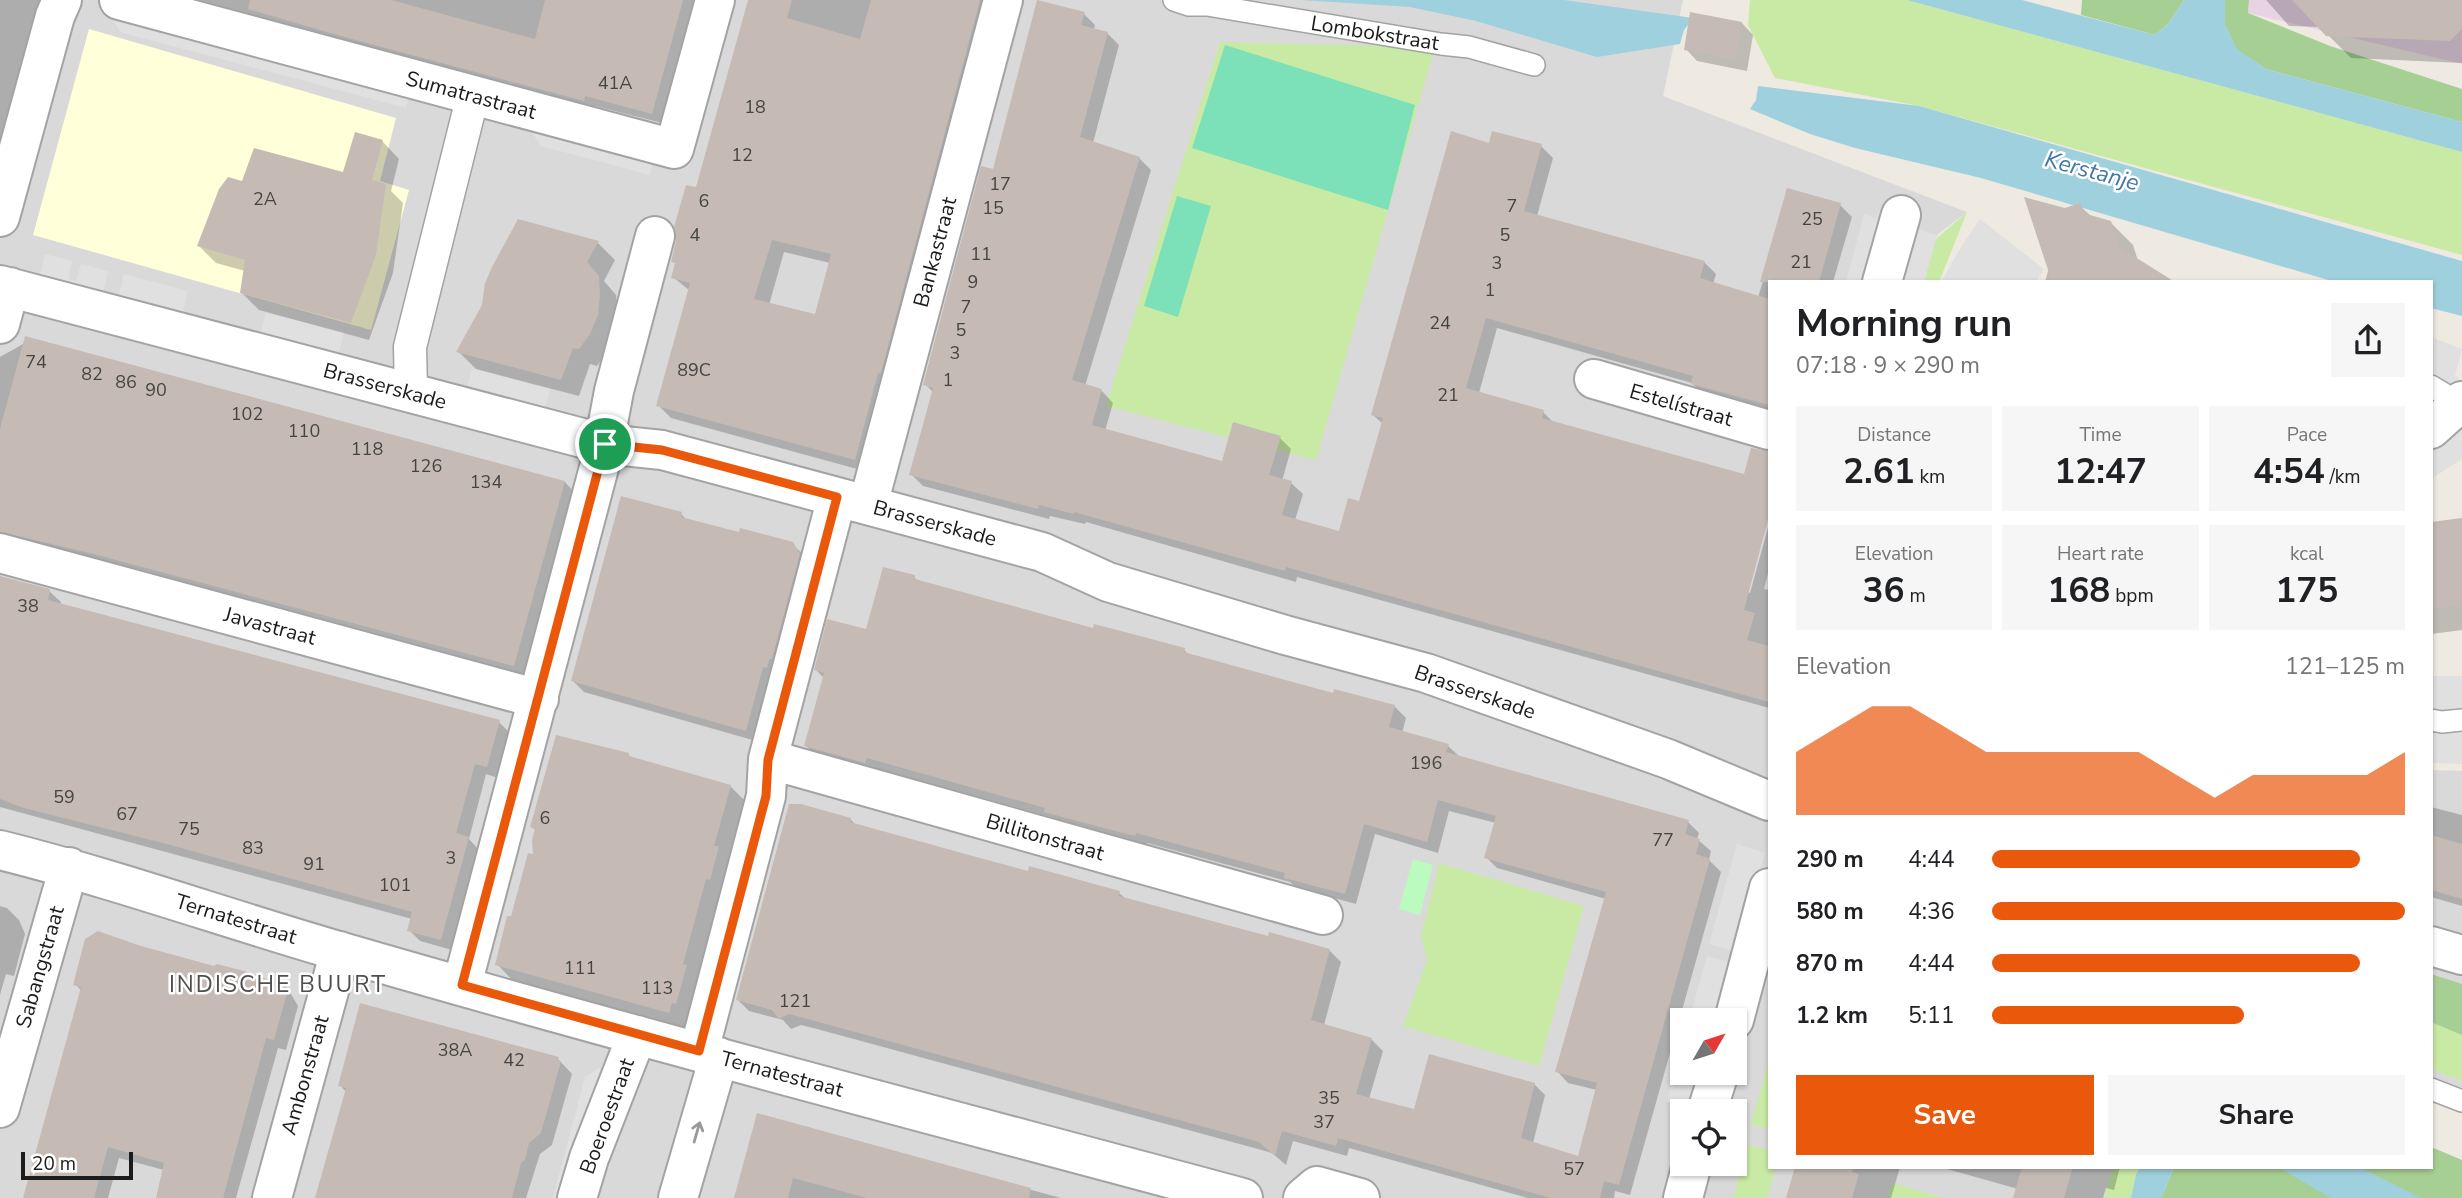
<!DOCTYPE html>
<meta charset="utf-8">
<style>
:root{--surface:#fff;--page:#f6f6f6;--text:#202124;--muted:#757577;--accent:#ea580c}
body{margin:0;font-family:"Nunito Sans",sans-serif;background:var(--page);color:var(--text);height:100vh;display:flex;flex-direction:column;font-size:26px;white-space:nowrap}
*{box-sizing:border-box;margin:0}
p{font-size:23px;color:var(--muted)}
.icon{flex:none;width:38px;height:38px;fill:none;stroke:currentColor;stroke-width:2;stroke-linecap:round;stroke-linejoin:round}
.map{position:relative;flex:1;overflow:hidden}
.panel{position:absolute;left:1768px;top:280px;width:665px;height:889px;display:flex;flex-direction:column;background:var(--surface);border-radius:0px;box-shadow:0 2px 5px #0004}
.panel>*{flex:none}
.needle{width:46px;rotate:51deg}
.buttons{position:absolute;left:1670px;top:1008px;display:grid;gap:14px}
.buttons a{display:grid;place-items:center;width:77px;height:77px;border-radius:0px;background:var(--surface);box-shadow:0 2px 5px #0004;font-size:35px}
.scale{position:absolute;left:21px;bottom:18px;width:112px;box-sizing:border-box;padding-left:7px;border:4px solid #1c1c1c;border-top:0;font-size:19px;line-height:24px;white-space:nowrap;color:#1c1c1c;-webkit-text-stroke:5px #fff;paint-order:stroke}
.pin{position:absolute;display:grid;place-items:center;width:60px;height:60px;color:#fff;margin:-30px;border:4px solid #fff;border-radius:50%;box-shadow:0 2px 7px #0007}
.round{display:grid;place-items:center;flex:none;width:74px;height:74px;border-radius:0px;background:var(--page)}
.summary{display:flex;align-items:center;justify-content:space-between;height:119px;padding:0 28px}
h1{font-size:38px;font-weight:700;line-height:52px}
.figures{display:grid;grid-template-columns:repeat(3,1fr);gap:10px;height:119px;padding:7px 28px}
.figures div{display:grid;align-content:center;border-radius:0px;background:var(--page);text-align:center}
.figures b{font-size:35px;font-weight:700}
.figures small{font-size:19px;font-weight:400}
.figures p{font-size:19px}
.chart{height:196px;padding:14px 28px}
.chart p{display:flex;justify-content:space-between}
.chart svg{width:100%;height:126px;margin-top:7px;fill:var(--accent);opacity:.7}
.action{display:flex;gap:14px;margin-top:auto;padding:14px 28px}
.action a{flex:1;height:80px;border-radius:0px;background:var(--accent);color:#fff;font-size:28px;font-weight:700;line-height:80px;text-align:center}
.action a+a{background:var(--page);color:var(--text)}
ul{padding:0 28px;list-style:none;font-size:23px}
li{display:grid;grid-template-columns:112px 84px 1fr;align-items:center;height:52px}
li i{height:18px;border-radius:9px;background:var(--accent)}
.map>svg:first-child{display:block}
.residential{fill:#dad9d9;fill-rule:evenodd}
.industrial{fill:#e7d3e4}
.education{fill:#ffffd9}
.grass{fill:#c8eaa4}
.forest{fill:#a6cf94}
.park{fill:#bbfbbf}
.pitch{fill:#7ce0b8}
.parking{fill:#e0e0e0}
.water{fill:#9fd0dd}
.shadow{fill:#0003;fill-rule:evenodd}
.building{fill:#c5bbb4;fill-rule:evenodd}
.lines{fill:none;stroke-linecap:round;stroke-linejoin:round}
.service-casing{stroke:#a3a3a3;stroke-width:24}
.pedestrian-casing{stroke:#a3a3a3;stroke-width:35}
.minor-casing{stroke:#a3a3a3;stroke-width:42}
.service{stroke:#fff;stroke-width:21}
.pedestrian{stroke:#fff;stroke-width:32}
.minor{stroke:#fff;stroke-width:38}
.oneway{stroke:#999}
.route-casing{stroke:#fff;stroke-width:14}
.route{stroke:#ea580c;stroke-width:9}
.labels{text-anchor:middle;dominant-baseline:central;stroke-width:5;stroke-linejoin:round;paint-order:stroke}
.number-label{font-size:18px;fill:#464442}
.street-label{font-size:21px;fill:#1c1c1c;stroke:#fff}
.water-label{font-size:23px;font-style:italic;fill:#4376a6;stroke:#fff}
.neighbourhood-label{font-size:23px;letter-spacing:2px;fill:#4f4f4f;stroke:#fff}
</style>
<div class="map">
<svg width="2462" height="1198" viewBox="0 0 2462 1198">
<rect width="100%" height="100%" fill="#eee9e1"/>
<path class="residential" d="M0 0H1683L1663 96 1967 212 1937 235 1924 282H1769V1167H2171L2152 1198H0ZM1682 1020H1734V1073H1682ZM1682 1111H1734V1164H1682Z
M2431 770 2462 771V1089L2431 1077Z"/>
<path class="industrial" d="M2249 0H2462V64L2248 13Z"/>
<path class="education" d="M89 29 396 118 380 181 409 190 371 330 33 235Z"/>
<path class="grass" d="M1750 0H1907L2462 152V255L1919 106 1775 78 1748 25Z
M1220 42 1435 47 1316 460 1106 406Z
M1967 212 1939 282H1924L1936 239Z
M1439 863 1584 906 1539 1066 1403 1026 1427 960 1421 936Z
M2431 1022 2462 1035V1081L2431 1069Z
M1769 1061V1129L1751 1124Z
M1748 1145 1769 1150V1167H1776L1767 1198H1733Z
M2113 1167H2140L2136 1175 2131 1198H2104Z
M1892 1183 1945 1198H1888Z"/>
<path class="forest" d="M2082 0H2184L2168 24 2155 35 2081 15Z
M2225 0H2249L2248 13 2330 46 2462 89V122L2266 69 2237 50 2225 25Z
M2431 974 2462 984V1035L2431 1022Z
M2431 1147 2462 1160V1198H2161L2174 1167H2431Z"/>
<path class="park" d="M1413 859 1433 865 1420 915 1399 909Z"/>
<path class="pitch" d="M1225 45 1415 105 1388 210 1192 148Z
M1177 196 1211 206 1178 317 1144 306Z"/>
<path class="parking" d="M107 9 411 90 406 108 120 32Z
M523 119 655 153 650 175 541 146Z
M1864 214 1887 221 1871 282H1846Z
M1980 219 2044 269 2036 282H1941L1961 247Z
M1915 228 1937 235 1924 282H1900Z
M45 254 72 261 68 279 76 281 81 264 108 271 103 294 39 277Z
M124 274 188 291 182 314 118 297Z
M266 313 344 332 338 355 260 336Z
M2431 337 2462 349 2455 375 2462 381V459L2431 479Z
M472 368 550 389 545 411 466 391Z
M2431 676H2462V764L2431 763Z
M1737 844 1765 853 1737 952 1709 944Z
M1707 956 1733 963 1717 1020H1689Z
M1682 1048V1073H1703L1693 1109 1667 1102Z
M601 1067 565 1198H553L585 1077Z"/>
<path class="water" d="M1301 0H1564L1693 18 1684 30 1680 44 1597 57 1476 21 1410 7Z
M1907 0H2022L2155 35 2168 24 2184 0H2225V25L2237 49 2266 69 2462 122V152Z
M1758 86 1919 106 2462 261V316L2431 308V282H2335L1981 178 1855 148 1810 134 1750 109 1756 100Z
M2140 1167H2174L2161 1198H2131L2136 1175Z
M2278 1167H2359L2421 1198H2331Z"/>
<path class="shadow" d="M0 0H45L0 172Z
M189 0H696L662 123 595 106 594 110Z
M750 0H996L868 472 671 418 658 405 690 291 673 277 677 265 673 261 698 189ZM784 252 830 263 816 316 769 305Z
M2266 0H2462V63L2351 58 2320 27 2289 26Z
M1084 14 1095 25 1094 30 1108 34 1119 45 1093 143 1139 158 1151 170 1085 386 1102 391 1113 403 1105 431 1224 463 1280 438 1291 449 1282 481 1291 483 1303 494 1295 520 1341 533 1360 503 1383 424 1373 415 1490 145 1541 146 1553 158 1537 216 1704 262 1716 274 1713 284 1758 298 1788 190 1840 205 1852 217 1833 282H1769V413L1704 395 1692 383 1497 328 1479 393 1543 412 1555 424 1745 476 1753 450 1769 452V510L1747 592 1750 593 1769 524V569L1764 589 1769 590V708L1297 577 1296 582 1086 522 1085 524 1050 516 1049 519 923 486 911 474 934 393 925 384 994 171Z
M1742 23 1753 35 1747 71 1697 61 1686 49Z
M382 141 399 159 391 191 403 203 393 273 369 340 259 310 242 293 245 271 216 263 199 246 244 183 344 174Z
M2079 205 2092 217 2110 222 2133 245 2139 264 2159 282H2045L2065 209Z
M598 243 615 260 604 281 616 295 617 313 607 352 597 366 590 364 579 396 476 369 458 351 484 305Z
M32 339 565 482 576 494 525 676 0 543V357Z
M681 514 687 520 740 534 792 544 804 555 756 741 584 692 573 681Z
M2462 520V630L2431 634V524Z
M914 577 920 583 1094 630 1184 650 1190 656 1334 695 1335 691 1395 707 1406 718 1402 733 1448 746 1460 757 1688 822 1699 833 1697 839 1711 851 1709 860 1721 872 1630 1195 1615 1191 1614 1198H1528L1349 1148 1347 1156 1293 1141 1286 1165 1272 1153 1258 1149 817 1029 801 1025 791 1029 783 1020 749 1011 738 1000 850 819 856 825 1029 873 1119 893 1126 899 1270 938 1329 950 1341 962 1324 1025 1371 1039 1383 1051 1369 1099 1415 1112 1534 1084 1545 1095 1533 1143 1579 1158 1597 1090 1568 1083 1557 1071 1606 899 1497 868 1486 857 1496 823 1449 811 1438 853 1375 834 1356 904 1297 888 1290 882 1147 843 1146 847 1057 822 1051 817 878 769 876 773 818 757 806 746 824 678 816 670 867 632Z
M0 588 49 591 61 602 60 605 499 722 510 733 498 778 486 774 469 839 479 850 452 950 420 941 409 930 412 919 0 807Z
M628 755 633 759 730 786 749 805 687 1030 515 983 497 964 535 857 536 831 532 827Z
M2431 807 2462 815V906L2431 897Z
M0 906 7 908 19 920 25 934 14 976 6 974 0 995Z
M141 947 268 981 276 976 287 987 298 1006 286 1050 278 1048 236 1198H157L164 1170 119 1158 108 1198H25L82 991 75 984Z
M558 1059 572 1074 552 1145 540 1154 526 1198H317L347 1093 340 1085Z
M758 1116 1061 1198H735Z
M1796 1167H1900L1891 1198H1787Z
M1940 1167H2120L2114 1190 2106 1188 2103 1198H2015L2018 1189Z"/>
<path class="building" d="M250 0H391L535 39 545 0H683L652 114 585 96 584 101 341 36 248 9Z
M748 0H792L787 18 860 39 871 0H980L881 373H878L855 460 656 406 690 283 671 278 675 263 671 262 676 241 674 227 686 185 696 187ZM772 240 831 254 815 314 754 299Z
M1037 0 1085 12 1081 25 1108 32 1080 137 1140 157 1072 380 1102 389 1092 425 1222 461 1233 422 1281 436 1269 475 1292 481 1282 515 1339 531 1348 498 1359 501 1383 418 1371 415 1451 131 1489 143 1492 131 1542 144 1524 211 1705 261 1700 278 1769 299V405L1691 384 1693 376 1486 318 1466 388 1544 410 1542 418 1744 474 1751 448 1769 451V516L1744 610 1755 613 1747 640 1769 646V702L1286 567 1285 571 1074 512V514L1039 505 1038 509 909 475 933 388 923 385 981 166 993 169Z
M2292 0H2462V29L2450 41 2326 36Z
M1690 12 1742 22 1735 60 1684 50Z
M355 132 383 140 372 180 386 184 376 255 351 323 240 293 245 260 197 246 219 189 228 177 242 181 254 148 343 172Z
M1787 188 1841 203 1819 282H1760Z
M2024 197 2065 208 2080 203 2083 213 2111 221 2119 247 2175 282H2052Z
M518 219 599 241 587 262 599 276 600 295 598 315 590 334 579 349 573 348 561 380 456 352 482 305 485 283 492 267Z
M25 336 565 481 514 666 90 553 0 532V429Z
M621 496 682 512 681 517 739 532 740 528 793 542 800 554 772 659H769L767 668 763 667 746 731 571 681Z
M2462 518V605L2431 609V522Z
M883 567 915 575V579L1093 628 1094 624 1125 632 1185 648 1184 652 1333 693 1334 689 1395 705 1389 727 1449 744 1446 752 1689 820 1685 834 1700 839 1696 854 1710 859 1619 1185 1604 1181 1600 1198H1551L1338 1138 1336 1146 1282 1131 1275 1156 1259 1142 1245 1138 804 1018 789 1014 779 1019 772 1010 736 1000 789 804H801L851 818 850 822 969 855 1028 871 1029 866 1120 891 1119 896 1268 936 1269 932 1330 949 1311 1020 1372 1038 1356 1094 1414 1109 1429 1054 1535 1083 1521 1138 1578 1156 1597 1083 1555 1072 1606 892 1484 858 1496 816 1438 800 1427 842 1364 824 1345 894 1284 878 1285 873 1136 833 1135 836 1104 828 1044 812 1045 808 867 758 865 763 804 746 824 673 814 670 827 619 866 629Z
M0 576 50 589 48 600 500 720 487 767 475 764 456 833 469 837 441 940 407 931 412 912 163 843 24 808 0 799Z
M556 735 629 753V756L731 785 714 846H719L710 880 706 879 683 964 687 965 676 1004 672 1003 669 1013 495 965 507 916H511L528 853 533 854 532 840 535 829 530 827Z
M2431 835 2462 844V899L2431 890Z
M98 931 141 946 214 966 217 964 244 971 267 979 276 974 287 993 274 1040 266 1038 223 1198H156L164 1163 108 1147 94 1198H23L81 987 73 985 85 939Z
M360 1003 559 1057 558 1060 561 1061 541 1133 529 1143 525 1160 521 1163 512 1198H315L346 1088 338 1086Z
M757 1113 1031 1188 1029 1198H867L793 1178 788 1198H734Z
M1795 1167H1853L1852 1172 1859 1174 1852 1198H1786Z
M2022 1167H2073L2064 1198H2013Z"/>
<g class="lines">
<g class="service-casing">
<path id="service" d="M1174 0 1189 5H1207L1441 44 1469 47 1534 65
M2431 386 2459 403
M2431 720 2442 722 2462 720
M2431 1089 2462 1101"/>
</g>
<g class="pedestrian-casing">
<path id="pedestrian" d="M411 393 410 347 473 95"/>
</g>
<g class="minor-casing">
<path id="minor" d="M119 0 674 149 715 0
M0 217 55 16 62 0
M1882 282 1901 215
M0 285 605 444 662 450 1042 552 1108 582 1285 635 1426 673 1668 759 1769 801
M0 324 10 287
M1594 379 1769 430
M2431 429 2462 401
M868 505 1003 0
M0 553 539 699
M768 759 1323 915
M0 850C116 879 228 919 342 952 641 1039 942 1117 1243 1198
M2431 946 2462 955
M462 985 601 460 614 391 655 236
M1734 1020 1769 888
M699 1051 766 796 768 759 837 497
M0 1108 69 867
M1707 1111 1719 1073
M272 1198 340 951
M577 1198 589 1158 637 1035
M678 1198 719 1057
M1303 1198 1317 1186 1360 1198
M1683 1198 1692 1164"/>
</g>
<use href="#service" class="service"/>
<use href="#pedestrian" class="pedestrian"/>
<use href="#minor" class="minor"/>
</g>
<defs><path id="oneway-shaft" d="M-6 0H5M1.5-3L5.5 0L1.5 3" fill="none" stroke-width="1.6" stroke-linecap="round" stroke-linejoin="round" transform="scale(1.75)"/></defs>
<use class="oneway" href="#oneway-shaft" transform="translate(697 1132) rotate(-74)"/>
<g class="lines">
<g class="route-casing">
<path id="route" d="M605 444 662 450 837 497 768 760 766 796 699 1051 462 985Z"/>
</g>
<use href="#route" class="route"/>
</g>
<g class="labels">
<g class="number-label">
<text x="615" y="83">41A</text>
<text x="755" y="107">18</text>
<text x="742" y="155">12</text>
<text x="1000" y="184">17</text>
<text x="265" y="199">2A</text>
<text x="704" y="201">6</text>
<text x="1512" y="206">7</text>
<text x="993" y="208">15</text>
<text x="1812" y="219">25</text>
<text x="695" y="235">4</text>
<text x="1505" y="235">5</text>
<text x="981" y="254">11</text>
<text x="1801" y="262">21</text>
<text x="1497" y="263">3</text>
<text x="973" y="282">9</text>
<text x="1490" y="290">1</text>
<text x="966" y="307">7</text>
<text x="1440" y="323">24</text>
<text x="961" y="330">5</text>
<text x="955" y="353">3</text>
<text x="36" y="362">74</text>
<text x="694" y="370">89C</text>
<text x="92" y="374">82</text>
<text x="948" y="380">1</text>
<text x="126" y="382">86</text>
<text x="156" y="390">90</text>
<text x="1448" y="395">21</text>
<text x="247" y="414">102</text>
<text x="304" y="431">110</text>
<text x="367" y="449">118</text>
<text x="426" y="466">126</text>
<text x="486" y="482">134</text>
<text x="28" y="606">38</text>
<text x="1426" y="763">196</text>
<text x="64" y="797">59</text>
<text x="127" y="814">67</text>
<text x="545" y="818">6</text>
<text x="189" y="829">75</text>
<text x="1663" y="840">77</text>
<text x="253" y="848">83</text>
<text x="451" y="858">3</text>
<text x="314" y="864">91</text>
<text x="395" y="885">101</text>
<text x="580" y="968">111</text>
<text x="657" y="988">113</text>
<text x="795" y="1001">121</text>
<text x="455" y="1050">38A</text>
<text x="514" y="1060">42</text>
<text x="1329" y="1098">35</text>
<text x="1324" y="1122">37</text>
<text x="1574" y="1169">57</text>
</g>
<g class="street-label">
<text transform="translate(1375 33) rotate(9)">Lombokstraat</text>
<text transform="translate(471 95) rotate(15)">Sumatrastraat</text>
<text transform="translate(935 252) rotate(-75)">Bankastraat</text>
<text transform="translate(385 386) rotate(15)">Brasserskade</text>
<text transform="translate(1681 405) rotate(16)">Estelístraat</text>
<text transform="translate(935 523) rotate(15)">Brasserskade</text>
<text transform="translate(270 626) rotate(15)">Javastraat</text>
<text transform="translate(1475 692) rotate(19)">Brasserskade</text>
<text transform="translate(1045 837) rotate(16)">Billitonstraat</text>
<text transform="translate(236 919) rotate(17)">Ternatestraat</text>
<text transform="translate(40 967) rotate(-74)">Sabangstraat</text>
<text transform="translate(782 1074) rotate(15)">Ternatestraat</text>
<text transform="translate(305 1075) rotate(-74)">Ambonstraat</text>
<text transform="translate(607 1116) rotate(-70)">Boeroestraat</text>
</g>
<g class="water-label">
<text transform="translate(2092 171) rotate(15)">Kerstanje</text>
</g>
<g class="neighbourhood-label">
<text x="278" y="984">INDISCHE BUURT</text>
</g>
</g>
</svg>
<div class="buttons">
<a><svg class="needle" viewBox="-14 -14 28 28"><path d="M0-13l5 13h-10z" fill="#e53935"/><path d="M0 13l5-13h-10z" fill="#757577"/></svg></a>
<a><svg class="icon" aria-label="locate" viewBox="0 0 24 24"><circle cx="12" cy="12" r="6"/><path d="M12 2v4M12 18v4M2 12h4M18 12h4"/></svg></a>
</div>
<div class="scale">20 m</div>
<div class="pin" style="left:605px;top:444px;background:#1e9e55"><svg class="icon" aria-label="arrive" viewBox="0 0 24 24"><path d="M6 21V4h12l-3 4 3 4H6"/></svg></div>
<section class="panel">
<div class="summary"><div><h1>Morning run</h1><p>07:18 · 9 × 290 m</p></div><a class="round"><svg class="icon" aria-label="share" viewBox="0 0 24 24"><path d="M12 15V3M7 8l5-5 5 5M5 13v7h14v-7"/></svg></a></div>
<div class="figures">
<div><p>Distance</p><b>2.61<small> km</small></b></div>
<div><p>Time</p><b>12:47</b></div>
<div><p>Pace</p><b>4:54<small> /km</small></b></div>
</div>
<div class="figures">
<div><p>Elevation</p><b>36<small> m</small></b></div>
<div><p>Heart rate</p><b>168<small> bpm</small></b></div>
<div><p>kcal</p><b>175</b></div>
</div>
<div class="chart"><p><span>Elevation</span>121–125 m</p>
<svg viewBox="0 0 160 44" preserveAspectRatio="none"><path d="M0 44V22L10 14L20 6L30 6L40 14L50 22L60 22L70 22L80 22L90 22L100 30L110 38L120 30L130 30L140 30L150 30L160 22V44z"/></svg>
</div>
<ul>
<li><b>290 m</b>4:44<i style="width:89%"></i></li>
<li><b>580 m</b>4:36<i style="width:100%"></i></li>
<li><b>870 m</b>4:44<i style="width:89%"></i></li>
<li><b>1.2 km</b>5:11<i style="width:61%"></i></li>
</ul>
<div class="action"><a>Save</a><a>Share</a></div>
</section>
</div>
